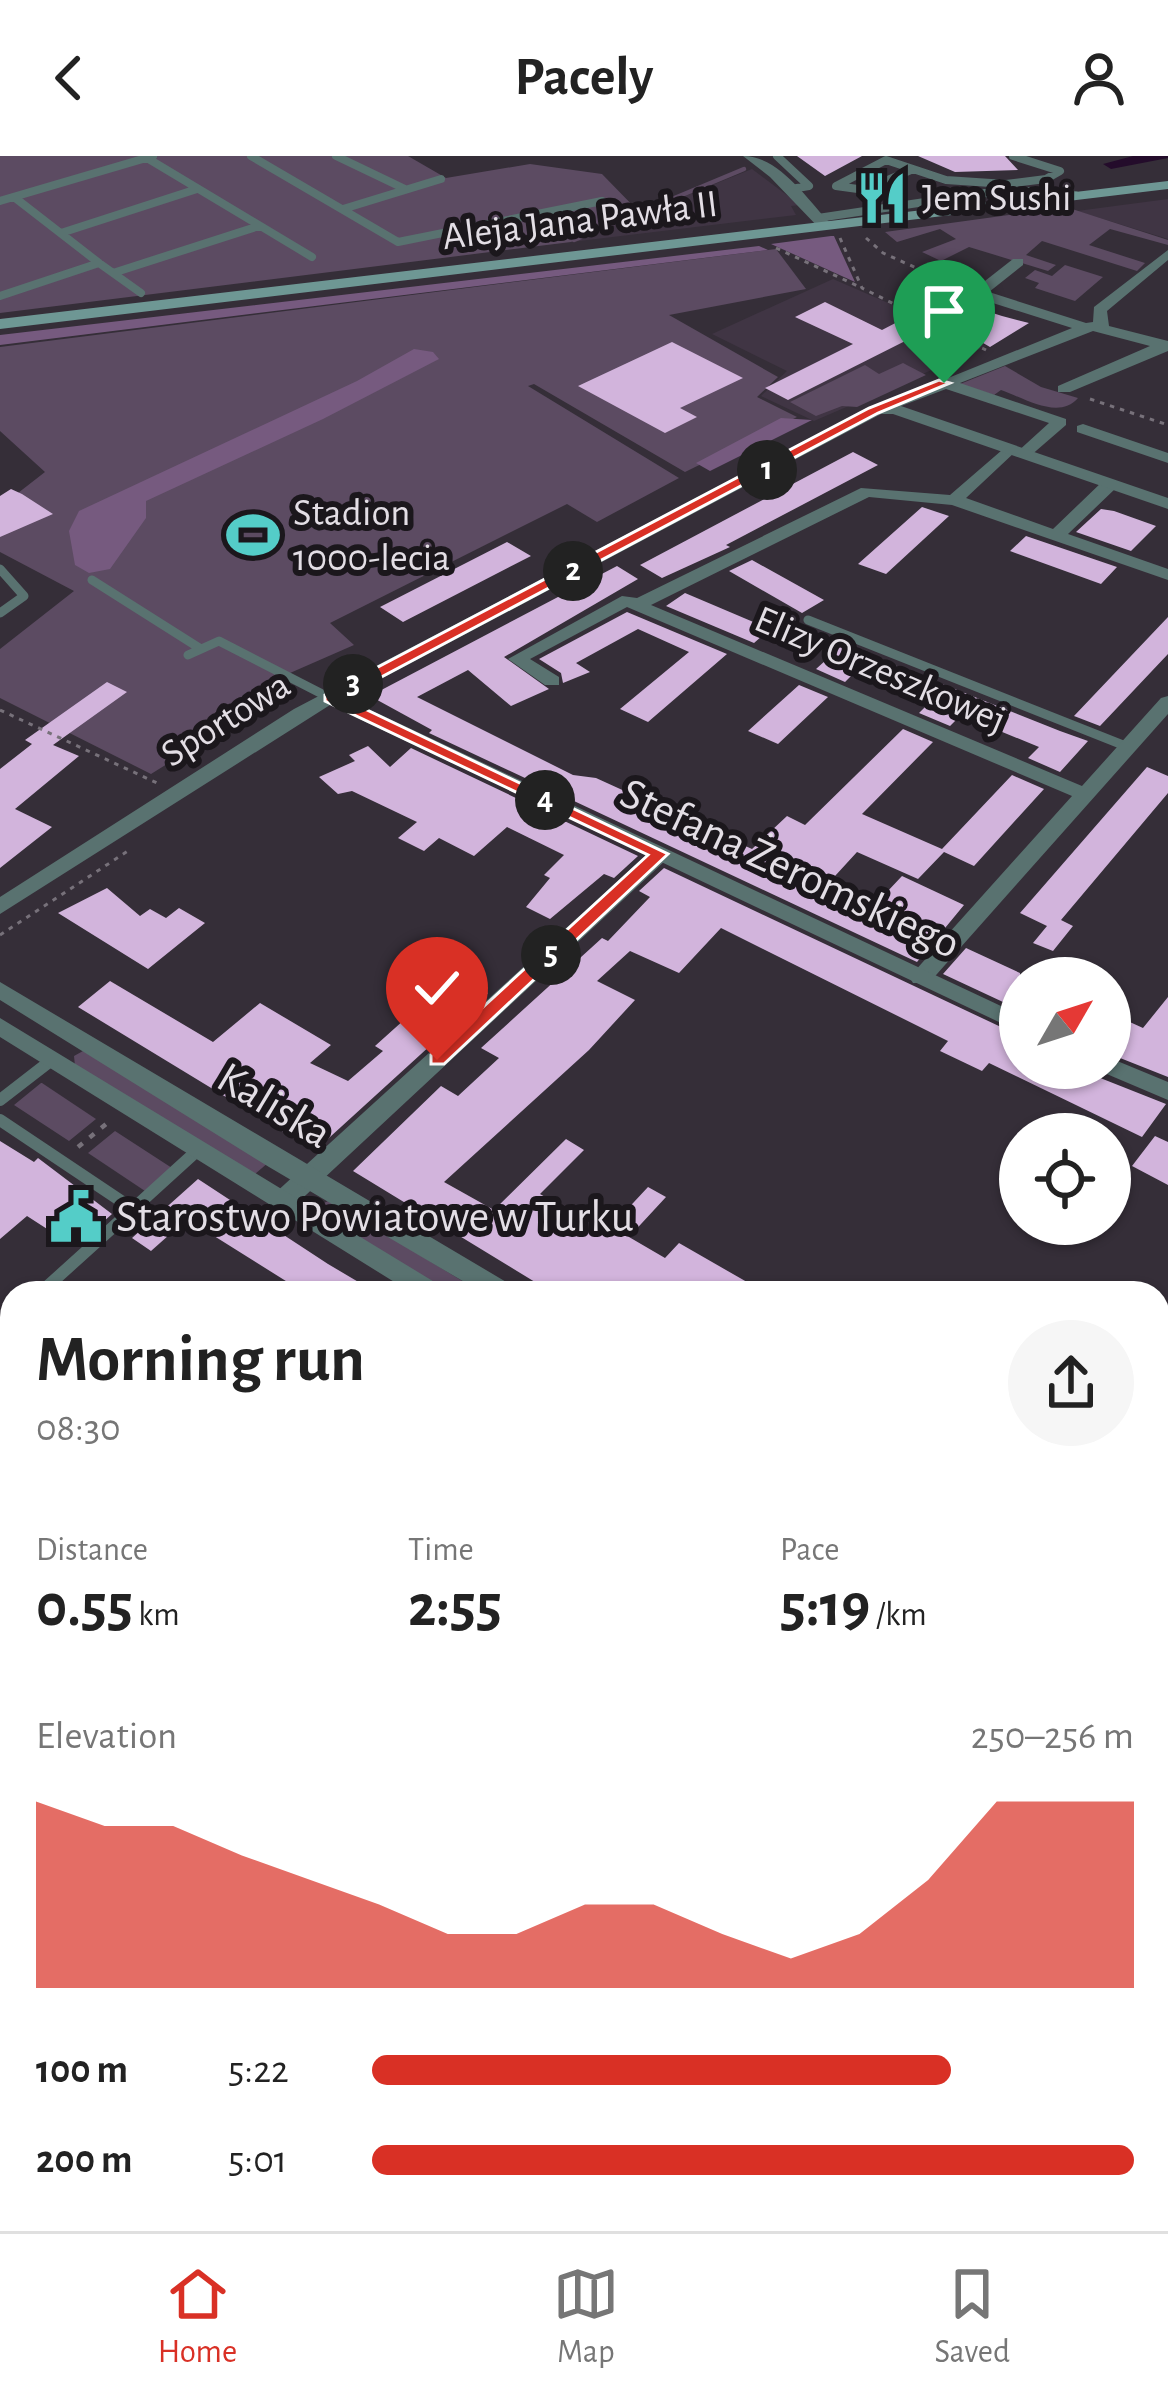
<!DOCTYPE html>
<meta charset="utf-8">
<style>
:root{--surface:#fff;--page:#f6f6f6;--text:#222;--muted:#767676;--line:#e0e0e0;--accent:#d93025}
body{margin:0;font-family:"Alegreya Sans",sans-serif;background:var(--page);color:var(--text);height:100vh;display:flex;flex-direction:column;font-size:45px;white-space:nowrap}
*{box-sizing:border-box;margin:0}
p{font-size:39px;color:var(--muted)}
.icon{flex:none;width:66px;height:66px;fill:none;stroke:currentColor;stroke-width:2;stroke-linecap:round;stroke-linejoin:round}
.map{position:relative;flex:1;overflow:hidden}
.details{position:absolute;left:0px;top:1125px;width:1170px;height:951px;display:flex;flex-direction:column;background:var(--surface);border-radius:36px 36px 0 0;box-shadow:0 3px 9px #0004}
.details>*{flex:none}
.needle{width:78px;rotate:51deg}
.tools{position:absolute;left:999px;top:801px;display:grid;gap:24px}
.tools a{display:grid;place-items:center;width:132px;height:132px;border-radius:50%;background:var(--surface);box-shadow:0 3px 9px #0004;font-size:60px}
.pin{position:absolute;display:grid;place-items:center;width:102px;height:102px;color:#fff;margin:-123px -51px;border-radius:50% 50% 50% 0;rotate:-45deg;box-shadow:0 0 12px #0007}
.pin .icon{rotate:45deg}
.km{position:absolute;width:60px;height:60px;margin:-30px;border-radius:50%;background:#222;color:#fff;font-size:33px;line-height:60px;text-align:center}
.round{display:grid;place-items:center;flex:none;width:126px;height:126px;border-radius:63px;background:var(--page)}
.head{display:flex;align-items:center;justify-content:space-between;height:204px;padding:0 36px}
h1{font-size:66px;font-weight:700;line-height:90px}
.stats{display:grid;grid-template-columns:repeat(3,1fr);gap:18px;height:204px;padding:12px 36px}
.stats div{display:grid;align-content:center}
.stats b{font-size:60px;font-weight:700}
.stats small{font-size:33px;font-weight:400}
.stats p{font-size:33px}
.chart{height:336px;padding:24px 36px}
.chart p{display:flex;justify-content:space-between}
.chart svg{width:100%;height:216px;margin-top:12px;fill:var(--accent);opacity:.7}
ul{padding:0 36px;list-style:none;font-size:39px}
li{display:grid;grid-template-columns:192px 144px 1fr;align-items:center;height:90px}
li i{height:30px;border-radius:15px;background:var(--accent)}
header{display:flex;justify-content:space-between;align-items:center;height:156px;padding:0 36px;background:var(--surface);font-size:54px;font-weight:700}
.menu{display:flex;justify-content:space-around;align-items:center;height:168px;border-top:3px solid var(--line);background:var(--surface);font-size:33px;color:var(--muted)}
.menu a{display:grid;justify-items:center;gap:6px}
.menu .on{color:var(--accent)}
.map>svg:first-child{display:block}
.built{fill:#403544}
.green{fill:#5c4b62}
.forest{fill:#765a7f}
.lines{fill:none;stroke-linecap:round;stroke-linejoin:round}
.stream{stroke:#5d4b63;stroke-width:4.5}
.canal{fill:#240c2b;fill-rule:evenodd}
.building{fill:#d2b4dc}
.path-far2{stroke:#77717a;stroke-width:3;stroke-dasharray:4.5 6;stroke-linecap:butt}
.path-far1{stroke:#77717a;stroke-width:4.5;stroke-dasharray:6 9;stroke-linecap:butt}
.path{stroke:#77717a;stroke-width:6;stroke-dasharray:8 12;stroke-linecap:butt}
.service-far3{stroke:#597270;stroke-width:8}
.service-far2{stroke:#597270;stroke-width:9}
.service-far1{stroke:#597270;stroke-width:12}
.service{stroke:#597270;stroke-width:15}
.minor{fill:#597270;fill-rule:evenodd}
.tertiary{fill:#597270;fill-rule:evenodd}
.secondary{fill:#6e9794;fill-rule:evenodd}
.route{fill:#d93025;stroke:#fff;stroke-width:3}
.labels{text-anchor:middle;dominant-baseline:central;stroke-width:12;stroke-linejoin:round;paint-order:stroke}
.far-poi-label{font-size:39px;fill:#e3dee5;stroke:#1b171c;text-anchor:start}
.far-street-label{font-size:39px;fill:#e3dee5;stroke:#1b171c}
.street-label{font-size:45px;fill:#e3dee5;stroke:#1b171c}
.poi-label{font-size:45px;fill:#e3dee5;stroke:#1b171c;text-anchor:start}
</style>
<header><svg class="icon" aria-label="back" viewBox="0 0 24 24"><path d="M15 5l-7 7 7 7"/></svg>Pacely<svg class="icon" aria-label="person" viewBox="0 0 24 24"><circle cx="12" cy="8" r="4"/><path d="M4 21q1-7 8-7t8 7"/></svg></header>
<div class="map">
<svg width="1168" height="2075" viewBox="0 0 1168 2075">
<rect width="100%" height="100%" fill="#352e38"/>
<path class="built" d="M752 13 800 49 791 50 796 59 571 86Z
M1168 43V83L1077 55Z
M833 123 987 190 814 265 761 240 787 215 712 178Z
M1168 1430V1710L1158 1705V1447Z"/>
<path class="green" d="M0 0H408L446 22 530 8 602 18 641 58 571 86 0 157Z
M1066 51 1168 84V89L1110 73 1089 89 1145 107 1137 115 1042 85 1026 99 1056 109 1048 115 969 91 941 105 922 96 956 83 940 73 897 86 885 76Z
M776 93 806 133 669 159 778 221 757 241 797 261 685 316 534 228 528 230 679 322 597 366 567 348 330 467 354 489 251 534 265 547 151 618 0 542V493L74 435 0 396V351L45 316 0 275V191Z
M1065 109 1103 121 1075 145 1035 132 1039 127 1025 122 1035 114 1052 120Z
M903 207 926 219 857 251 842 250 816 260 790 246 865 209 879 218Z
M1005 210 1041 231 1078 242C1059 264 1026 243 1001 234L994 239 960 228Z
M83 895 269 1006 255 1018 75 910 74 900Z
M41 927H42L96 963 69 985 14 949Z
M115 975 172 1012 145 1035 88 997Z
M328 1045 336 1048 482 1137H446L324 1061 318 1050Z"/>
<path class="forest" d="M834 80 855 126 771 88 831 80Z
M759 90 768 94 0 189V179Z
M414 193 433 196 439 203 323 263 146 345V362L110 413 89 417 75 409 69 375 79 355 357 225Z
M781 262 812 264 710 315 696 307Z"/>
<g class="lines">
<path class="stream" d="M574 84 744 13"/>
<path class="canal" d="M1133 0H1168V2L1111 13 1103 8Z"/>
</g>
<path class="building" d="M797 0H862L825 20Z
M918 0H1005L1018 14 955 16Z
M952 144 1002 160 1029 167 990 191 933 158Z
M825 146 882 174 905 162 929 173 788 244 765 232 853 188 795 161Z
M672 186 743 222 680 252 697 261 665 277 578 230Z
M853 296 878 309 726 389 730 391 662 422 640 409Z
M11 333 22 338 53 358 0 381V340Z
M922 351 949 360 886 418 858 408Z
M1101 353 1114 355 1156 370 1131 395 1076 376Z
M1026 380 1117 411 1101 428 1010 395Z
M507 386 531 400 403 466 380 451Z
M752 404 824 444 802 457 729 415Z
M617 410 638 423 504 501 549 533 511 550 468 514 417 541 573 619 596 622 752 693 787 660 805 669 903 573 933 586 862 658 942 693 1012 619 1044 633 974 710 944 696 918 723 857 696 824 732 870 754 902 720 964 749 917 806 429 577 432 574 370 540Z
M685 437 770 473 754 487 666 450Z
M627 456 727 498 648 566 620 553 689 496 638 473 576 507 590 516 563 527 561 517 539 503Z
M1168 461V498L1100 570 1074 560Z
M834 485 1060 575 1088 585 1060 616 1028 602 1039 591 961 559 950 570 919 557 930 546 855 516 845 526 816 513 826 504Z
M107 526 127 536 53 589 79 600 15 653 52 671 0 712V613L32 588 25 584Z
M799 529 828 541 778 588 748 575Z
M368 590 390 611 411 592 638 700 614 722 604 718 550 763 526 751 550 722 544 719 564 699 507 671 474 700 439 682 424 695 398 682 417 666 352 635 338 638 319 621 355 605 349 599Z
M1147 611 1168 620V637L1061 764 1073 770 1053 795 1033 787 1047 770 1020 757Z
M664 712 1020 880V912H1075L1166 948 1142 981 989 907 982 915 940 895 948 885 721 772 679 817 630 795 597 825 635 844 589 894 444 1026 494 1054 566 983 584 994 540 1038 606 1076 648 1031 666 1041 629 1081 665 1102 679 1087 766 1137H553L353 1015 441 930 458 940 499 902 481 892 602 782 608 785 650 741 639 735Z
M107 732 140 760 150 753 166 762 179 752 205 767 148 813 58 757Z
M966 792 1020 817V854L943 818Z
M454 819 488 837 319 991 310 992 78 851 110 825 213 886 260 847 331 889 310 907 348 925 383 895 375 890Z
M1168 841V921L1110 898V857L1143 872Z
M1155 980 1168 986V1029L1132 1010Z
M0 985 34 1006 38 1002 112 1058 75 1091 27 1060 0 1083Z
M198 1023 328 1108 377 1137H305L187 1063 151 1095 132 1082Z"/>
<g class="lines">
<path class="path-far2" d="M840 82 862 132 986 194
M866 82 883 97 923 115
M776 92 862 132
M914 159 941 145
M1090 243 1168 269
M0 554 157 627
M0 779 131 693"/>
<path class="path-far1" d="M78 991 111 964
M527 1130 539 1137
M1158 1326 1168 1311"/>
<path class="path" d="M1158 1410 1168 1393"/>
<path class="service-far3" d="M251 0 398 86 602 45
M336 0 405 33
M777 0 809 30 791 33
M147 2 312 101
M886 4 913 13 865 34 836 30Z
M913 13 946 24 1006 28
M1010 31 1006 28 1046 23 1060 15 1013 0
M1030 35 1075 39
M14 41 99 107
M0 45 153 0
M343 53 441 23
M818 62 985 37 1036 43
M61 77 197 33
M113 117 259 70
M0 140 99 107 141 137"/>
<path class="service-far2" d="M0 413 24 440 0 457
M92 424 201 493
M808 464 1128 591
M188 499 219 485 330 542"/>
<path class="service-far1" d="M0 944 53 903
M0 964 133 1053 199 993
M40 1137 133 1053
M0 1172 12 1162"/>
<path class="service" d="M1158 1736 1168 1723"/>
<path class="minor" d="M743 0C779 0 807 43 830 67V73H820L770 21Z
M1168 94V104L1107 155 1109 170 1168 185V195L1070 236H1058V230L1150 190 1093 175 960 227 1066 263V269L1029 301 1015 298 1049 267 946 233 888 255 874 252 1072 172 933 128V122L976 132 1013 103H1023V109L989 136 1086 167 1093 166 1094 151Z
M1083 268 1168 297V307L1077 276V270Z
M1009 288 1015 290V296L966 342 1053 373 1104 324H1116V332L1068 378 1168 413V424L952 349 869 341 651 449 1082 630 1161 542 1168 540V558L929 827H913L910 822 913 817 1072 640 627 451 530 503 559 521V529H545L508 503 622 440 637 442 861 332 950 339Z
M660 691 670 698 667 703 292 1052H274L271 1045 274 1038 653 693Z
M1158 1568 1168 1572V1603L1158 1599Z
M697 2064H733L729 2075H693Z
M1030 2064H1069L1073 2075H1034Z"/>
<path class="tertiary" d="M872 250H901L1168 342V353L893 258H881L345 542 1020 859V876L330 549 0 758V741L294 553Z
M0 826 513 1130 517 1137H483L269 1011 0 844Z
M0 862 441 1130 445 1137H412L0 881Z
M1110 902 1168 926V944L1102 916 1100 912H1110Z
M1168 1337V1374L1158 1378V1341Z"/>
<path class="secondary" d="M1168 25V33L0 173V163Z"/>
</g>
<path class="route" d="M939 224 950 227 878 257 342 542 668 698 444 908H431V899L648 699 325 545V539L869 252Z"/>
<defs>
<g id="restaurant-bare" transform="scale(4.14)"><path d="M-5-6h1v4h1v-4h1v4h1v-4h1v5L-1.5 .5V6h-2V.5L-5-1ZM5-6V6H3V1.5H1.5Q1.5-4 5-6Z" fill="#54cdc8" stroke="#1b171c" stroke-width="2.5" paint-order="stroke"/></g>
<g id="stadium-bare" transform="scale(4.14)"><path d="M0-5a6.5 5 0 1 0 0 10a6.5 5 0 1 0 0-10ZM-3.5-1.8h7v3.6h-7Z" fill="#54cdc8" stroke="#1b171c" stroke-width="2.5" paint-order="stroke"/></g>
<g id="civic-bare" transform="scale(4.14)"><path d="M-.6-6.5H3V-4.5H.6V-3L4-1V1h2V6H-6V1h2V-1L-.6-3ZM-1.2 2.5V6h2.4V2.5Z" fill="#54cdc8" stroke="#1b171c" stroke-width="2.5" paint-order="stroke"/></g>
</defs>
<g fill-rule="evenodd">
<use href="#restaurant-bare" x="882" y="42"/>
<use href="#stadium-bare" x="253" y="379"/>
<use href="#civic-bare" x="76" y="1061"/>
</g>
<g class="labels">
<g class="far-poi-label">
<text x="922" y="42">Jem Sushi</text>
<text x="293" y="357">Stadion<tspan x="293" dy="45">1000-lecia</tspan></text>
</g>
<g class="far-street-label">
<text transform="translate(580 65) rotate(-7)">Aleja Jana Pawła II</text>
<text transform="translate(880 514) rotate(23)">Elizy Orzeszkowej</text>
<text transform="translate(226 564) rotate(-32)">Sportowa</text>
</g>
<g class="street-label">
<text transform="translate(790 713) rotate(25)">Stefana Żeromskiego</text>
<text transform="translate(274 950) rotate(31)">Kaliska</text>
</g>
<g class="poi-label">
<text x="116" y="1061">Starostwo Powiatowe w Turku</text>
</g>
</g>
</svg>
<div class="tools">
<a><svg class="needle" viewBox="-14 -14 28 28"><path d="M0-13l5 13h-10z" fill="#e53935"/><path d="M0 13l5-13h-10z" fill="#767676"/></svg></a>
<a><svg class="icon" aria-label="locate" viewBox="0 0 24 24"><circle cx="12" cy="12" r="6"/><path d="M12 2v4M12 18v4M2 12h4M18 12h4"/></svg></a>
</div>
<div class="pin" style="left:944px;top:227px;background:#1e9e55"><svg class="icon" aria-label="arrive" viewBox="0 0 24 24"><path d="M6 21V4h12l-3 4 3 4H6"/></svg></div>
<div class="pin" style="left:437px;top:904px;background:#d93025"><svg class="icon" aria-label="check" viewBox="0 0 24 24"><path d="M5 12l5 5 9-10"/></svg></div>
<b class="km" style="left:767px;top:314px">1</b>
<b class="km" style="left:573px;top:415px">2</b>
<b class="km" style="left:353px;top:528px">3</b>
<b class="km" style="left:545px;top:644px">4</b>
<b class="km" style="left:551px;top:799px">5</b>
<section class="details">
<div class="head"><div><h1>Morning run</h1><p>08:30</p></div><a class="round"><svg class="icon" aria-label="share" viewBox="0 0 24 24"><path d="M12 15V3M7 8l5-5 5 5M5 13v7h14v-7"/></svg></a></div>
<div class="stats">
<div><p>Distance</p><b>0.55<small> km</small></b></div>
<div><p>Time</p><b>2:55</b></div>
<div><p>Pace</p><b>5:19<small> /km</small></b></div>
</div>
<div class="chart"><p><span>Elevation</span>250–256 m</p>
<svg viewBox="0 0 160 44" preserveAspectRatio="none"><path d="M0 44V6L10 11L20 11L30 17L40 22L50 27L60 33L70 33L80 27L90 27L100 33L110 38L120 33L130 22L140 6L150 6L160 6V44z"/></svg>
</div>
<ul>
<li><b>100 m</b>5:22<i style="width:76%"></i></li>
<li><b>200 m</b>5:01<i style="width:100%"></i></li>
</ul>
</section>
</div>
<nav class="menu">
<a class="on"><svg class="icon" aria-label="home" viewBox="0 0 24 24"><path d="M3 11l9-7 9 7M6 9v11h12V9"/></svg>Home</a>
<a><svg class="icon" aria-label="map" viewBox="0 0 24 24"><path d="M3 6l6-2 6 2 6-2v14l-6 2-6-2-6 2zM9 4v14M15 6v14"/></svg>Map</a>
<a><svg class="icon" aria-label="saved" viewBox="0 0 24 24"><path d="M7 4h10v16l-5-4-5 4z"/></svg>Saved</a>
</nav>
